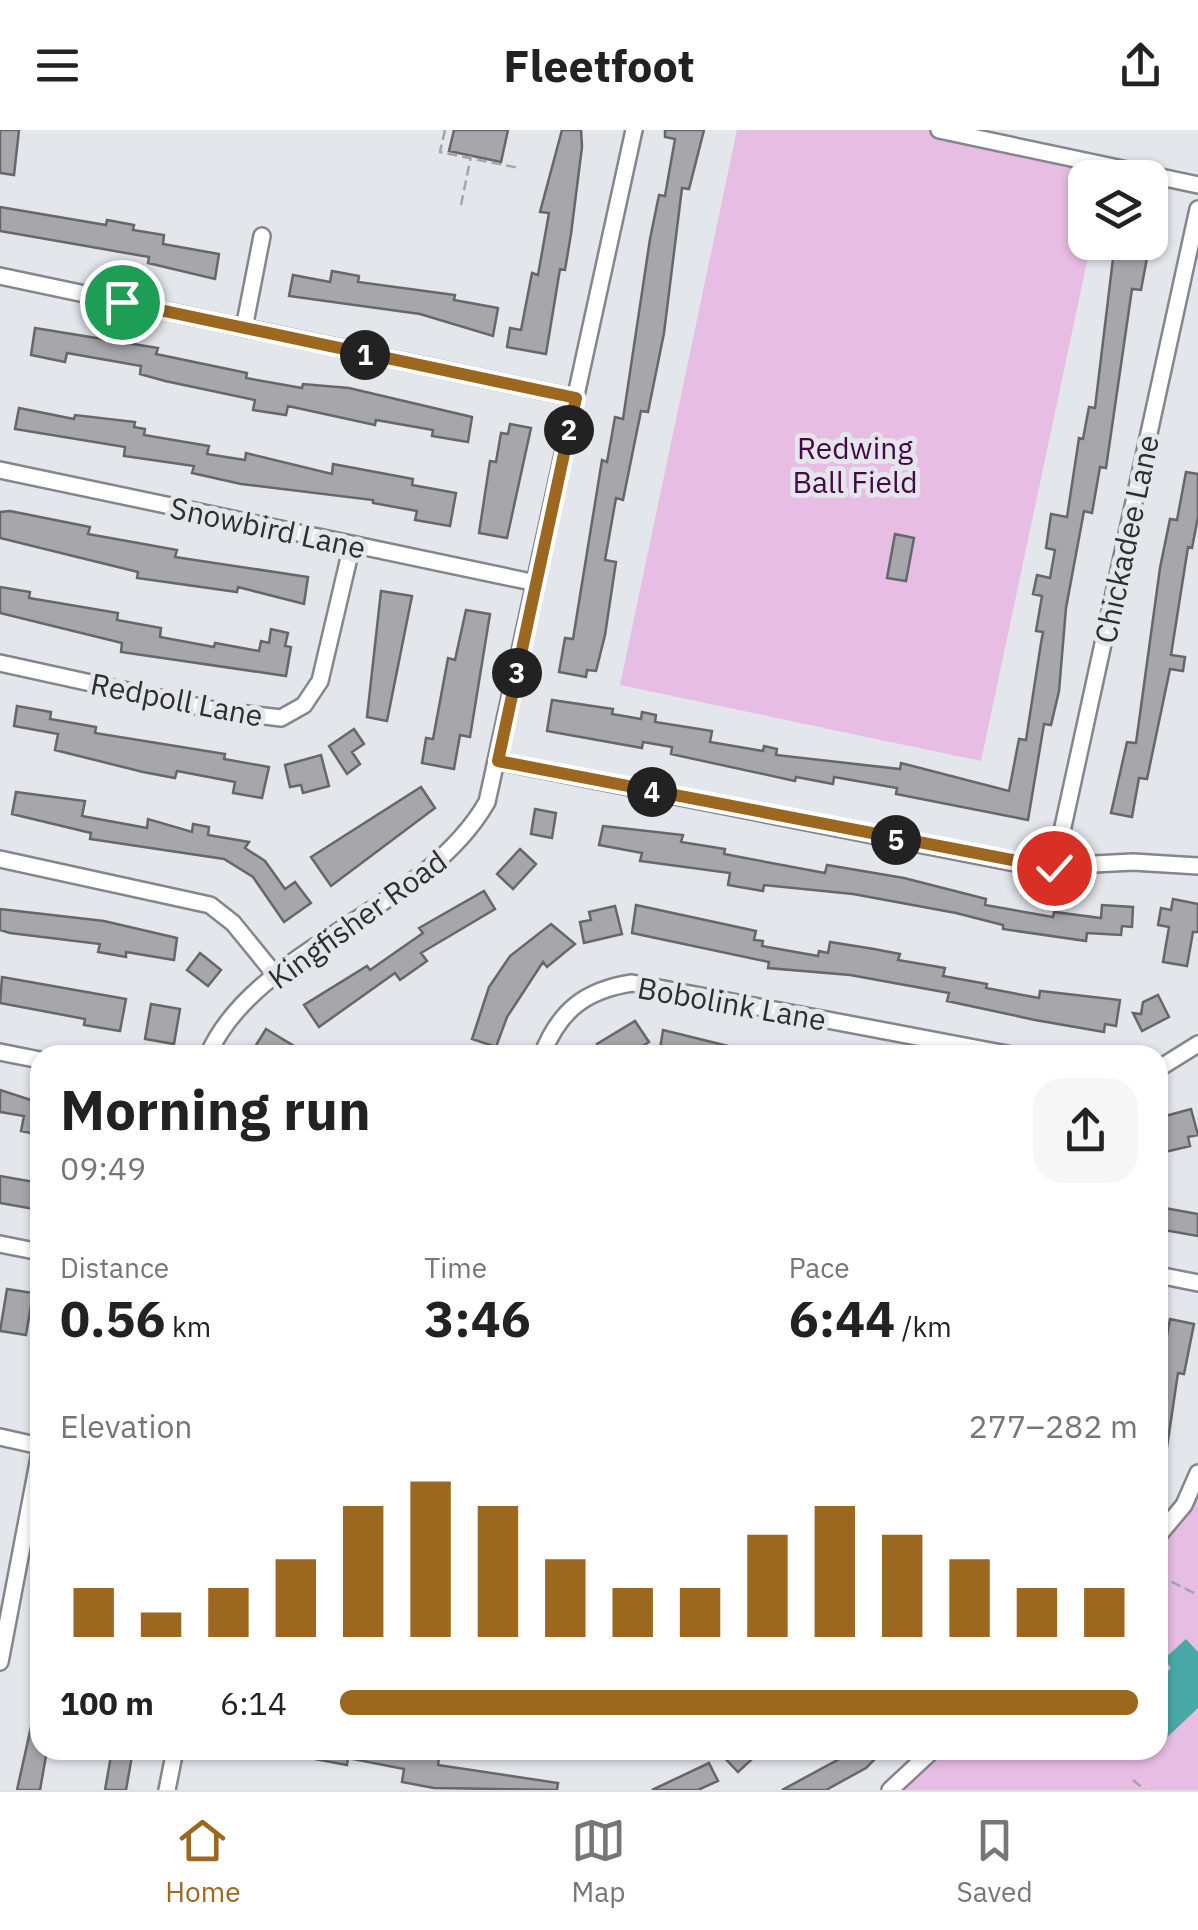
<!DOCTYPE html>
<meta charset="utf-8">
<style>
:root{--surface:#fff;--page:#f6f6f6;--text:#222;--muted:#767676;--line:#e0e0e0;--accent:#9c671f}
body{margin:0;font-family:"IBM Plex Sans",sans-serif;background:var(--page);color:var(--text);height:100vh;display:flex;flex-direction:column;font-size:38px;white-space:nowrap}
*{box-sizing:border-box;margin:0}
p{font-size:32px;color:var(--muted)}
.icon{flex:none;width:55px;height:55px;fill:none;stroke:currentColor;stroke-width:2;stroke-linecap:round;stroke-linejoin:round}
.map{position:relative;flex:1;overflow:hidden}
.details{position:absolute;left:30px;top:915px;width:1138px;height:715px;display:flex;flex-direction:column;background:var(--surface);border-radius:30px;box-shadow:0 2px 8px #0004}
.details>*{flex:none}
.fabs{position:absolute;left:1068px;top:30px;display:grid;gap:20px}
.fabs a{display:grid;place-items:center;width:100px;height:100px;border-radius:20px;background:var(--surface);box-shadow:0 2px 8px #0004;font-size:50px}
.pin{position:absolute;display:grid;place-items:center;width:85px;height:85px;color:#fff;margin:-42px;border:5px solid #fff;border-radius:50%;box-shadow:0 2px 10px #0007}
.km{position:absolute;width:50px;height:50px;margin:-25px;border-radius:50%;background:#222;color:#fff;font-size:28px;line-height:50px;text-align:center}
.round{display:grid;place-items:center;flex:none;width:105px;height:105px;border-radius:30px;background:var(--page)}
.head{display:flex;align-items:center;justify-content:space-between;height:170px;padding:0 30px}
h1{font-size:55px;font-weight:700;line-height:75px}
.figures{display:grid;grid-template-columns:repeat(3,1fr);gap:15px;height:170px;padding:10px 30px}
.figures div{display:grid;align-content:center}
.figures b{font-size:50px;font-weight:700}
.figures small{font-size:28px;font-weight:400}
.figures p{font-size:28px}
.chart{height:280px;padding:20px 30px}
.chart p{display:flex;justify-content:space-between}
.chart svg{width:100%;height:180px;margin-top:10px;stroke:var(--accent);stroke-width:6}
ul{padding:0 30px;list-style:none;font-size:32px}
li{display:grid;grid-template-columns:160px 120px 1fr;align-items:center;height:75px}
li i{height:25px;border-radius:12px;background:var(--accent)}
header{display:flex;justify-content:space-between;align-items:center;height:130px;padding:0 30px;background:var(--surface);font-size:45px;font-weight:700}
.tab-bar{display:flex;justify-content:space-around;align-items:center;height:140px;border-top:2px solid var(--line);background:var(--surface);font-size:28px;color:var(--muted)}
.tab-bar a{display:grid;justify-items:center;gap:5px}
.tab-bar .on{color:var(--accent)}
.map>svg:first-child{display:block}
.green{fill:#e7bde3}
.water{fill:#49a8a8}
.building{fill:#a7a6ab;stroke:#67666a;stroke-width:2.5}
.lines{fill:none;stroke-linecap:round;stroke-linejoin:round}
.street-casing{stroke:#83868a;stroke-width:20}
.path{stroke:#a3a5a9;stroke-width:2.5;stroke-dasharray:10 5;stroke-linecap:butt}
.street{stroke:#fff;stroke-width:15}
.route-casing{stroke:#fff;stroke-width:20}
.route{stroke:#9c671f;stroke-width:12}
.labels{text-anchor:middle;dominant-baseline:central;stroke-width:10;stroke-linejoin:round;paint-order:stroke}
.park-label{font-size:30px;fill:#470745;stroke:#e3e6eb}
.street-label{font-size:30px;fill:#2d2e30;stroke:#e3e6eb}
</style>
<header><svg class="icon" aria-label="menu" viewBox="0 0 24 24"><path d="M4 6h16M4 12h16M4 18h16"/></svg>Fleetfoot<svg class="icon" aria-label="share" viewBox="0 0 24 24"><path d="M12 15V3M7 8l5-5 5 5M5 13v7h14v-7"/></svg></header>
<div class="map">
<svg width="1198" height="1660" viewBox="0 0 1198 1660">
<rect width="100%" height="100%" fill="#e3e6eb"/>
<path class="green" d="M737 0H932L1107 37 1105 47 1085 48V112L1091 113 981 631 620 555Z
M1198 1351V1660H896L937 1620H1158V1410Z"/>
<path class="water" d="M1186 1509 1198 1522V1578L1158 1616V1537L1166 1543 1171 1538 1164 1529Z"/>
<path class="building" d="M0 0H19L14 45 0 43Z
M454 0H508L501 32 449 21Z
M562 0H581L582 17 571 104 565 140 560 139 546 224 507 217 510 198 521 200 532 143 538 145 549 83 540 82Z
M665 0H704L689 59 682 58 664 203 648 282 641 281 623 370 616 368 605 430 616 432 605 505 596 541 587 540 586 547 559 542 565 508 573 509 602 330 607 332 615 287 623 289 650 109 659 65 665 66 675 9 665 7Z
M0 77 106 95 107 90 134 95 133 100 164 105 163 114 219 124 215 149 148 133 149 127 0 101Z
M1115 112H1150L1141 160 1132 159 1106 338 1100 337 1092 383 1084 381 1066 478 1059 561 1051 595 1044 594 1028 690 896 664 897 658 834 647 833 654 796 647 795 651 671 624 672 617 643 612 642 618 547 601 552 570 613 579 612 584 641 589 642 582 656 585 655 592 712 601 710 612 763 621 764 616 777 619 776 625 900 639 901 633 1009 661 1019 609 1026 610 1041 513 1043 502 1036 501 1042 466 1033 464 1037 445 1050 448 1055 420 1046 418 1051 384 1067 387 1079 308 1083 309 1089 277 1095 278Z
M332 141 359 146 358 152 455 165 454 170 498 178 493 206 420 184 289 166 293 145 330 152Z
M35 198 158 218 156 224 247 243 246 248 302 258 303 254 349 258 472 287 468 312 432 306 433 300 376 290 375 295 288 276 286 285 253 280 255 270 165 251 140 244 141 236 67 223 65 232 31 225Z
M19 278 74 289 75 285 135 292 134 297 145 299 144 305 209 316 207 324 245 330 246 323 332 344 333 334 413 349 412 355 456 363 450 396 415 390 417 381 373 373V370L241 354 192 343 194 336 124 326 125 317 15 299Z
M510 294 531 298 507 408 479 403 490 331 496 332 501 303 508 304Z
M1186 342 1198 344V387L1192 418 1188 417 1171 525 1185 527 1183 541 1170 539 1147 649 1139 648 1132 687 1111 683 1127 612 1136 613 1160 438 1170 389 1177 390Z
M10 381 90 397 88 404 177 420 175 427 308 447 304 474 238 457 237 462 137 448 138 442 0 408V382Z
M895 404 914 408 906 451 887 448Z
M0 457 30 462 29 468 118 483 117 490 161 498 160 507 214 517 215 513 259 521 261 511 269 513 271 499 288 503 285 516 291 517 286 546 121 522 122 513 0 483Z
M381 461 412 466 387 591 367 587Z
M466 480 490 484 470 607 460 605 454 639 422 633 426 608 433 609 448 528 455 530Z
M17 576 51 582 50 589 96 597 95 603 225 624 224 629 269 637 262 668 233 663 235 652 177 641 175 648 143 642 55 620 58 604 14 596Z
M354 599 364 614 352 622 360 634 347 644 329 616Z
M321 625 329 656 303 663 301 655 290 657 285 635Z
M421 657 435 678 331 756 311 727Z
M16 662 85 671 82 686 147 698 148 689 192 702 193 694 209 697 208 705 249 712 245 718 265 731 285 759 295 752 311 773 284 792 253 747 224 729 90 709 91 703 12 684Z
M535 679 556 683 552 708 531 704Z
M603 696 683 705 681 712 725 719 724 724 825 743 827 735 904 748 986 769 985 775 1053 787 1054 782 1101 788 1102 775 1133 777 1132 797 1122 796 1121 805 1087 803 1086 811 1003 799V795L956 783 853 764 764 755 763 761 728 755 730 743 640 731 642 723 599 715Z
M520 719 536 734 513 759 497 744Z
M484 761 495 779 421 823 427 831 400 850 395 843 319 897 304 875 367 836 370 840 423 803 419 798Z
M1173 769 1198 774V802H1193L1187 836 1163 832 1169 797 1158 795 1161 778 1171 780Z
M636 775 756 801 754 810 763 811 762 816 818 826 819 821 828 823 830 812 874 819 900 824 898 830 945 838 943 846 987 854 986 858 1039 868 1040 861 1120 870 1116 896 1105 894 1104 902 1035 890 947 871 949 863 850 845 768 838 769 832 632 803Z
M615 776 622 804 584 813 580 792 591 790 589 782Z
M0 779 104 791 177 808 174 830 126 822V827L98 822 100 814 10 803 0 800Z
M551 794 575 814 547 837 543 832 507 887 496 917 472 909 489 857 510 826Z
M200 823 221 840 208 856 187 840Z
M2 847 126 869 120 901 84 895 85 889 0 873Z
M1158 865 1169 887 1142 901 1133 883 1141 884 1143 872Z
M151 874 180 879 174 914 145 909Z
M635 891 649 912 632 923 628 917 604 925 597 914Z
M266 899 294 916 289 925H250Z
M663 900 736 918 735 925H659Z
M0 960 40 973V1005L21 1001 24 986 0 982Z
M1191 979 1198 1005 1188 1007 1190 1016 1165 1022 1158 988Z
M0 1046 40 1053V1080L0 1073Z
M1159 1077 1198 1084V1106L1158 1099Z
M7 1159 33 1163 26 1205 0 1201Z
M1170 1189 1194 1194 1184 1244 1178 1243 1164 1337H1158V1255Z
M33 1588 40 1589V1620H47L40 1660H17Z
M112 1620H133L126 1660H105Z
M304 1620H391L439 1628 438 1635 558 1653 557 1660 434 1658 402 1652 404 1639 348 1628 347 1635 304 1627Z
M717 1620H762L738 1642Z
M856 1620H884L866 1638 826 1660H782Z
M709 1633 718 1651 698 1660H652Z"/>
<g class="lines">
<g class="street-casing">
<path id="street" d="M939 0 1198 55
M0 146 576 268
M244 198 262 106
M0 340 536 453
M0 533 214 580 281 588 304 575 320 551 352 415
M497 631 1035 737 1133 732 1198 736
M0 729 210 775 233 793 277 847
M1054 738 1198 79
M0 922 40 930
M208 925C255 817 424 782 487 672L634 0
M542 925C559 881 585 860 632 853L1012 925
M1158 939 1198 914
M0 1114 40 1122
M1158 1145 1198 1153
M0 1307 40 1316
M1158 1406 1184 1375 1198 1343
M0 1532 40 1322
M167 1660 175 1620
M890 1660 933 1620"/>
</g>
<path class="path" d="M445 0 440 22 519 38
M461 75 471 26
M1158 1445 1198 1465
M1133 1650 1145 1660"/>
<use href="#street" class="street"/>
</g>
<g class="lines">
<g class="route-casing">
<path id="route" d="M122 172 576 268 498 631 1054 738"/>
</g>
<use href="#route" class="route"/>
</g>
<g class="labels">
<g class="park-label">
<text x="855" y="317">Redwing<tspan x="855" dy="34">Ball Field</tspan></text>
</g>
<g class="street-label">
<text transform="translate(268 397) rotate(12)">Snowbird Lane</text>
<text transform="translate(1126 409) rotate(-78)">Chickadee Lane</text>
<text transform="translate(177 569) rotate(11)">Redpoll Lane</text>
<text transform="translate(357 789) rotate(-36)">Kingfisher Road</text>
<text transform="translate(732 873) rotate(10)">Bobolink Lane</text>
</g>
</g>
</svg>
<div class="fabs">
<a><svg class="icon" aria-label="layers" viewBox="0 0 24 24"><path d="M12 4l9 5-9 5-9-5zM3 14l9 5 9-5"/></svg></a>
</div>
<div class="pin" style="left:122px;top:172px;background:#1e9e55"><svg class="icon" aria-label="arrive" viewBox="0 0 24 24"><path d="M6 21V4h12l-3 4 3 4H6"/></svg></div>
<div class="pin" style="left:1054px;top:738px;background:#d93025"><svg class="icon" aria-label="check" viewBox="0 0 24 24"><path d="M5 12l5 5 9-10"/></svg></div>
<b class="km" style="left:365px;top:225px">1</b>
<b class="km" style="left:569px;top:300px">2</b>
<b class="km" style="left:517px;top:543px">3</b>
<b class="km" style="left:652px;top:662px">4</b>
<b class="km" style="left:896px;top:710px">5</b>
<section class="details">
<div class="head"><div><h1>Morning run</h1><p>09:49</p></div><a class="round"><svg class="icon" aria-label="share" viewBox="0 0 24 24"><path d="M12 15V3M7 8l5-5 5 5M5 13v7h14v-7"/></svg></a></div>
<div class="figures">
<div><p>Distance</p><b>0.56<small> km</small></b></div>
<div><p>Time</p><b>3:46</b></div>
<div><p>Pace</p><b>6:44<small> /km</small></b></div>
</div>
<div class="chart"><p><span>Elevation</span>277–282 m</p>
<svg viewBox="0 0 160 44" preserveAspectRatio="none"><path d="M5 44V32M15 44V38M25 44V32M35 44V25M45 44V12M55 44V6M65 44V12M75 44V25M85 44V32M95 44V32M105 44V19M115 44V12M125 44V19M135 44V25M145 44V32M155 44V32"/></svg>
</div>
<ul>
<li><b>100 m</b>6:14<i style="width:100%"></i></li>
</ul>
</section>
</div>
<nav class="tab-bar">
<a class="on"><svg class="icon" aria-label="home" viewBox="0 0 24 24"><path d="M3 11l9-7 9 7M6 9v11h12V9"/></svg>Home</a>
<a><svg class="icon" aria-label="map" viewBox="0 0 24 24"><path d="M3 6l6-2 6 2 6-2v14l-6 2-6-2-6 2zM9 4v14M15 6v14"/></svg>Map</a>
<a><svg class="icon" aria-label="saved" viewBox="0 0 24 24"><path d="M7 4h10v16l-5-4-5 4z"/></svg>Saved</a>
</nav>
